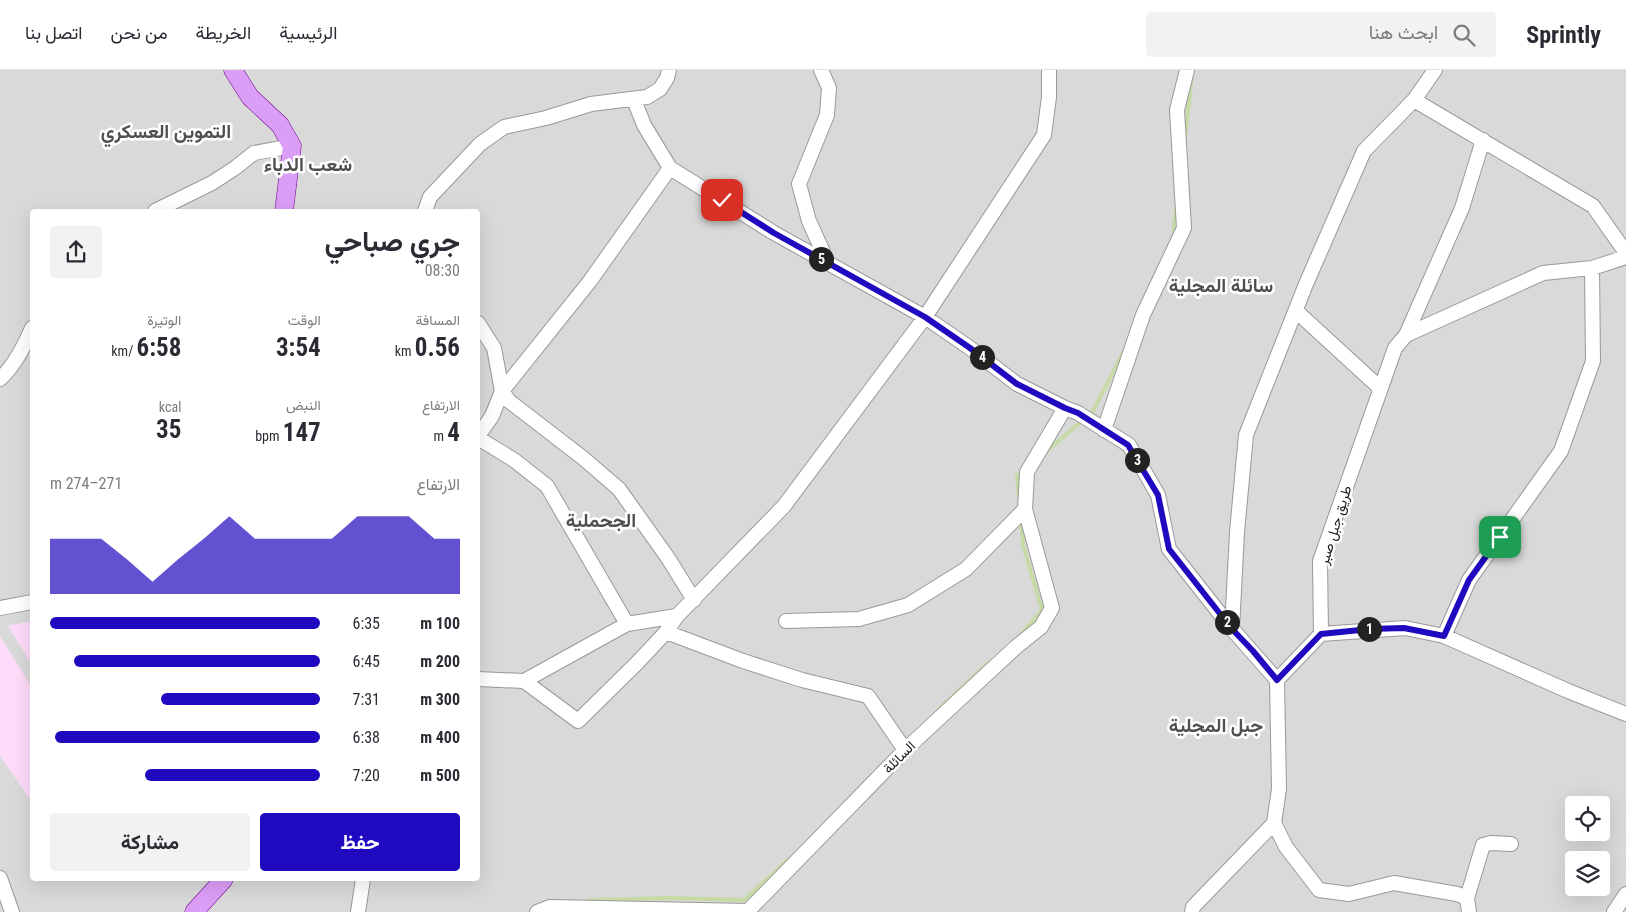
<!DOCTYPE html>
<html lang="ar">
<meta charset="utf-8">
<style>
:root{--surface:#fff;--page:#f2f2f3;--text:#2b2b33;--muted:#7c7c81;--line:#e1e1e2;--accent:#200abf}
body{margin:0;font-family:"Roboto Condensed",Vazirmatn,sans-serif;background:var(--page);color:var(--text);direction:rtl;height:100vh;display:flex;flex-direction:column;font-size:19px;white-space:nowrap}
*{box-sizing:border-box;margin:0}
p{font-size:16px;color:var(--muted)}
.icon{flex:none;width:28px;height:28px;fill:none;stroke:currentColor;stroke-width:2;stroke-linecap:round;stroke-linejoin:round}
.map{position:relative;flex:1;overflow:hidden;direction:ltr}
.panel{position:absolute;left:30px;top:139px;width:450px;height:672px;display:flex;flex-direction:column;background:var(--surface);border-radius:5px;box-shadow:0 5px 20px #0002;direction:rtl}
.panel>*{flex:none}
.buttons{position:absolute;left:1565px;top:726px;display:grid;gap:10px}
.buttons a{display:grid;place-items:center;width:45px;height:45px;border-radius:5px;background:var(--surface);box-shadow:0 5px 20px #0002;font-size:25px}
.pin{position:absolute;display:grid;place-items:center;width:42px;height:42px;color:#fff;margin:-21px;border-radius:10px;box-shadow:0 2px 8px #0006}
.km{position:absolute;width:25px;height:25px;margin:-12px;border-radius:50%;background:#222;color:#fff;font-size:14px;line-height:25px;text-align:center}
.round{display:grid;place-items:center;flex:none;width:52px;height:52px;border-radius:5px;background:var(--page)}
.headline{display:flex;align-items:center;justify-content:space-between;height:85px;padding:0 20px}
h1{font-size:28px;font-weight:700;line-height:38px}
.figures{display:grid;grid-template-columns:repeat(3,1fr);gap:8px;height:85px;padding:5px 20px}
.figures div{display:grid;align-content:center}
.figures b{font-size:25px;font-weight:700}
.figures small{font-size:14px;font-weight:400}
.figures p{font-size:14px}
.chart{height:140px;padding:10px 20px}
.chart p{display:flex;justify-content:space-between}
.chart svg{width:100%;height:90px;margin-top:5px;fill:var(--accent);opacity:.7}
.cta{display:flex;gap:10px;margin-top:auto;padding:10px 20px}
.cta a{flex:1;height:58px;border-radius:5px;background:var(--accent);color:#fff;font-size:20px;font-weight:700;line-height:58px;text-align:center}
.cta a+a{background:var(--page);color:var(--text)}
ul{padding:0 20px;list-style:none;font-size:16px}
li{display:grid;grid-template-columns:80px 60px 1fr;align-items:center;height:38px}
li i{height:12px;border-radius:6px;background:var(--accent)}
header{display:flex;align-items:center;gap:30px;box-sizing:border-box;height:70px;padding:0 25px;background:var(--surface);border-bottom:1px solid var(--line)}
header strong{font-size:24px}
nav{display:flex;gap:28px;margin-inline-start:auto;font-size:18px}
.search{width:350px;height:45px;background:var(--page);display:flex;align-items:center;gap:12px;box-sizing:border-box;padding:0 18px;border-radius:5px;color:var(--muted);font-size:19px}
.map>svg:first-child{display:block}
.residential{fill:#d9d9da;fill-rule:evenodd}
.education{fill:#fddbf9}
.lines{fill:none;stroke-linecap:round;stroke-linejoin:round}
.stream{stroke:#c7d9a5;stroke-width:4}
.minor-casing{stroke:#999;stroke-width:16}
.major-casing{stroke:#71078d;stroke-width:19}
.minor{stroke:#fff;stroke-width:14}
.major{stroke:#db9ef7;stroke-width:18}
.route-casing{stroke:#fff;stroke-width:10}
.route{stroke:#200abf;stroke-width:6}
.labels{text-anchor:middle;dominant-baseline:central;stroke-width:5;stroke-linejoin:round;paint-order:stroke}
.street-label{font-size:14px;fill:#1c1c1c;stroke:#fff}
.district-label{font-size:19px;font-weight:bold;fill:#4f4f4f;stroke:#fff}
</style>
<header>
<strong>Sprintly</strong>
<div class="search"><svg class="icon" aria-label="search" viewBox="0 0 24 24"><circle cx="10" cy="10" r="6"/><path d="M15 15l6 6"/></svg>ابحث هنا</div>
<nav><a>الرئيسية</a><a>الخريطة</a><a>من نحن</a><a>اتصل بنا</a></nav>
</header>
<div class="map">
<svg width="1626" height="842" viewBox="0 0 1626 842">
<rect width="100%" height="100%" fill="#ebe2ed"/>
<path class="residential" d="M0 0H1626V842H0ZM32 141H478V809H32ZM1574 735H1601V762H1574ZM1574 790H1601V818H1574Z"/>
<path class="education" d="M32 551V595L8 556Z
M0 566 32 618V732L0 686Z"/>
<g class="lines">
<path class="stream" d="M1185 67 1192 5
M1173 169 1176 139
M1046 382 1093 341 1124 281
M1019 429 1017 406 1023 401
M1019 567 1042 540 1023 475 1021 448
M939 639 987 594
M583 832 591 830 670 828 744 830 789 789"/>
<g class="minor-casing">
<path id="minor" d="M821 0 829 18 827 45 799 114 809 151 828 193
M634 30 644 55 670 98 774 163 925 247 970 278 1017 314 1065 338 1078 343 1129 375 1158 425 1169 479 1232 559 1277 610
M1414 30 1593 136 1626 183
M155 141 212 113 235 98 254 83 292 76
M425 141 430 127 480 74 504 57 546 48 591 34 647 27 660 19 667 8 669 0
M1296 241 1380 318
M478 253 494 278 502 321 509 331 583 388 619 419 668 488 694 530
M1406 265 1462 138 1483 70
M0 309C15 295 24 277 32 258
M1104 360 1143 245 1184 158 1177 40 1187 0
M478 366 492 346 502 321 590 211 670 98
M478 368 514 390 547 416 627 554
M0 538 32 532
M677 546 666 562 743 591 802 610 868 626 905 680
M786 551 859 549 908 535 966 499 1025 439
M1232 559 1237 462 1246 365 1306 214 1364 81 1414 30 1435 0
M1321 564 1405 558 1444 566 1568 621 1626 644
M1444 566 1469 510 1561 381 1593 291 1592 198
M478 609 524 611 627 554 677 546 784 436 925 247 1044 65 1049 27V0
M524 611 578 651 637 593 666 562
M1274 753 1286 777 1319 820 1349 824 1394 813 1457 824 1467 828 1469 842
M0 808 12 842
M1467 828 1483 775 1491 773 1511 774
M358 842 363 809
M537 842 550 837 748 841 905 680 1016 577 1041 557 1052 538 1025 439 1027 402 1065 338
M1192 842 1193 837 1274 753 1279 719 1277 610 1321 564 1320 491 1395 278 1406 265 1543 203 1592 198 1626 187
M1614 842 1626 824"/>
</g>
<g class="major-casing">
<path id="major" d="M233 0 250 27 280 55 292 76 284 141
M194 842 224 809"/>
</g>
<use href="#minor" class="minor"/>
<use href="#major" class="major"/>
</g>
<g class="lines">
<g class="route-casing">
<path id="route" d="M722 130 774 163 925 247 970 278 1017 314 1065 338 1078 343 1128 375 1158 425 1169 479 1232 559 1253 581 1277 610 1321 564 1370 559 1404 558 1444 566 1469 510 1500 467"/>
</g>
<use href="#route" class="route"/>
</g>
<g class="labels">
<g class="street-label">
<text transform="translate(1335 455) rotate(-73)">طريق جبل صبر</text>
<text transform="translate(899 687) rotate(-45)">السائلة</text>
</g>
<g class="district-label">
<text x="166" y="61">التموين العسكري</text>
<text x="308" y="94">شعب الدباء</text>
<text x="1221" y="215">سائلة المجلية</text>
<text x="601" y="450">الجحملية</text>
<text x="1216" y="655">جبل المجلية</text>
</g>
</g>
</svg>
<div class="buttons">
<a><svg class="icon" aria-label="locate" viewBox="0 0 24 24"><circle cx="12" cy="12" r="6"/><path d="M12 2v4M12 18v4M2 12h4M18 12h4"/></svg></a>
<a><svg class="icon" aria-label="layers" viewBox="0 0 24 24"><path d="M12 4l9 5-9 5-9-5zM3 14l9 5 9-5"/></svg></a>
</div>
<div class="pin" style="left:1500px;top:467px;background:#1e9e55"><svg class="icon" aria-label="arrive" viewBox="0 0 24 24"><path d="M6 21V4h12l-3 4 3 4H6"/></svg></div>
<div class="pin" style="left:722px;top:130px;background:#d93025"><svg class="icon" aria-label="check" viewBox="0 0 24 24"><path d="M5 12l5 5 9-10"/></svg></div>
<b class="km" style="left:1369px;top:559px">1</b>
<b class="km" style="left:1227px;top:552px">2</b>
<b class="km" style="left:1137px;top:390px">3</b>
<b class="km" style="left:982px;top:287px">4</b>
<b class="km" style="left:821px;top:189px">5</b>
<section class="panel">
<div class="headline"><div><h1>جري صباحي</h1><p>08:30</p></div><a class="round"><svg class="icon" aria-label="share" viewBox="0 0 24 24"><path d="M12 15V3M7 8l5-5 5 5M5 13v7h14v-7"/></svg></a></div>
<div class="figures">
<div><p>المسافة</p><b>0.56<small> km</small></b></div>
<div><p>الوقت</p><b>3:54</b></div>
<div><p>الوتيرة</p><b>6:58<small> /km</small></b></div>
</div>
<div class="figures">
<div><p>الارتفاع</p><b>4<small> m</small></b></div>
<div><p>النبض</p><b>147<small> bpm</small></b></div>
<div><p>kcal</p><b>35</b></div>
</div>
<div class="chart"><p><span>الارتفاع</span>271–274 m</p>
<svg viewBox="0 0 160 44" preserveAspectRatio="none"><path d="M0 44V17L10 17L20 17L30 27L40 38L50 27L60 17L70 6L80 17L90 17L100 17L110 17L120 6L130 6L140 6L150 17L160 17V44z"/></svg>
</div>
<ul>
<li><b>100 m</b>6:35<i style="width:100%"></i></li>
<li><b>200 m</b>6:45<i style="width:91%"></i></li>
<li><b>300 m</b>7:31<i style="width:59%"></i></li>
<li><b>400 m</b>6:38<i style="width:98%"></i></li>
<li><b>500 m</b>7:20<i style="width:65%"></i></li>
</ul>
<div class="cta"><a>حفظ</a><a>مشاركة</a></div>
</section>
</div>
